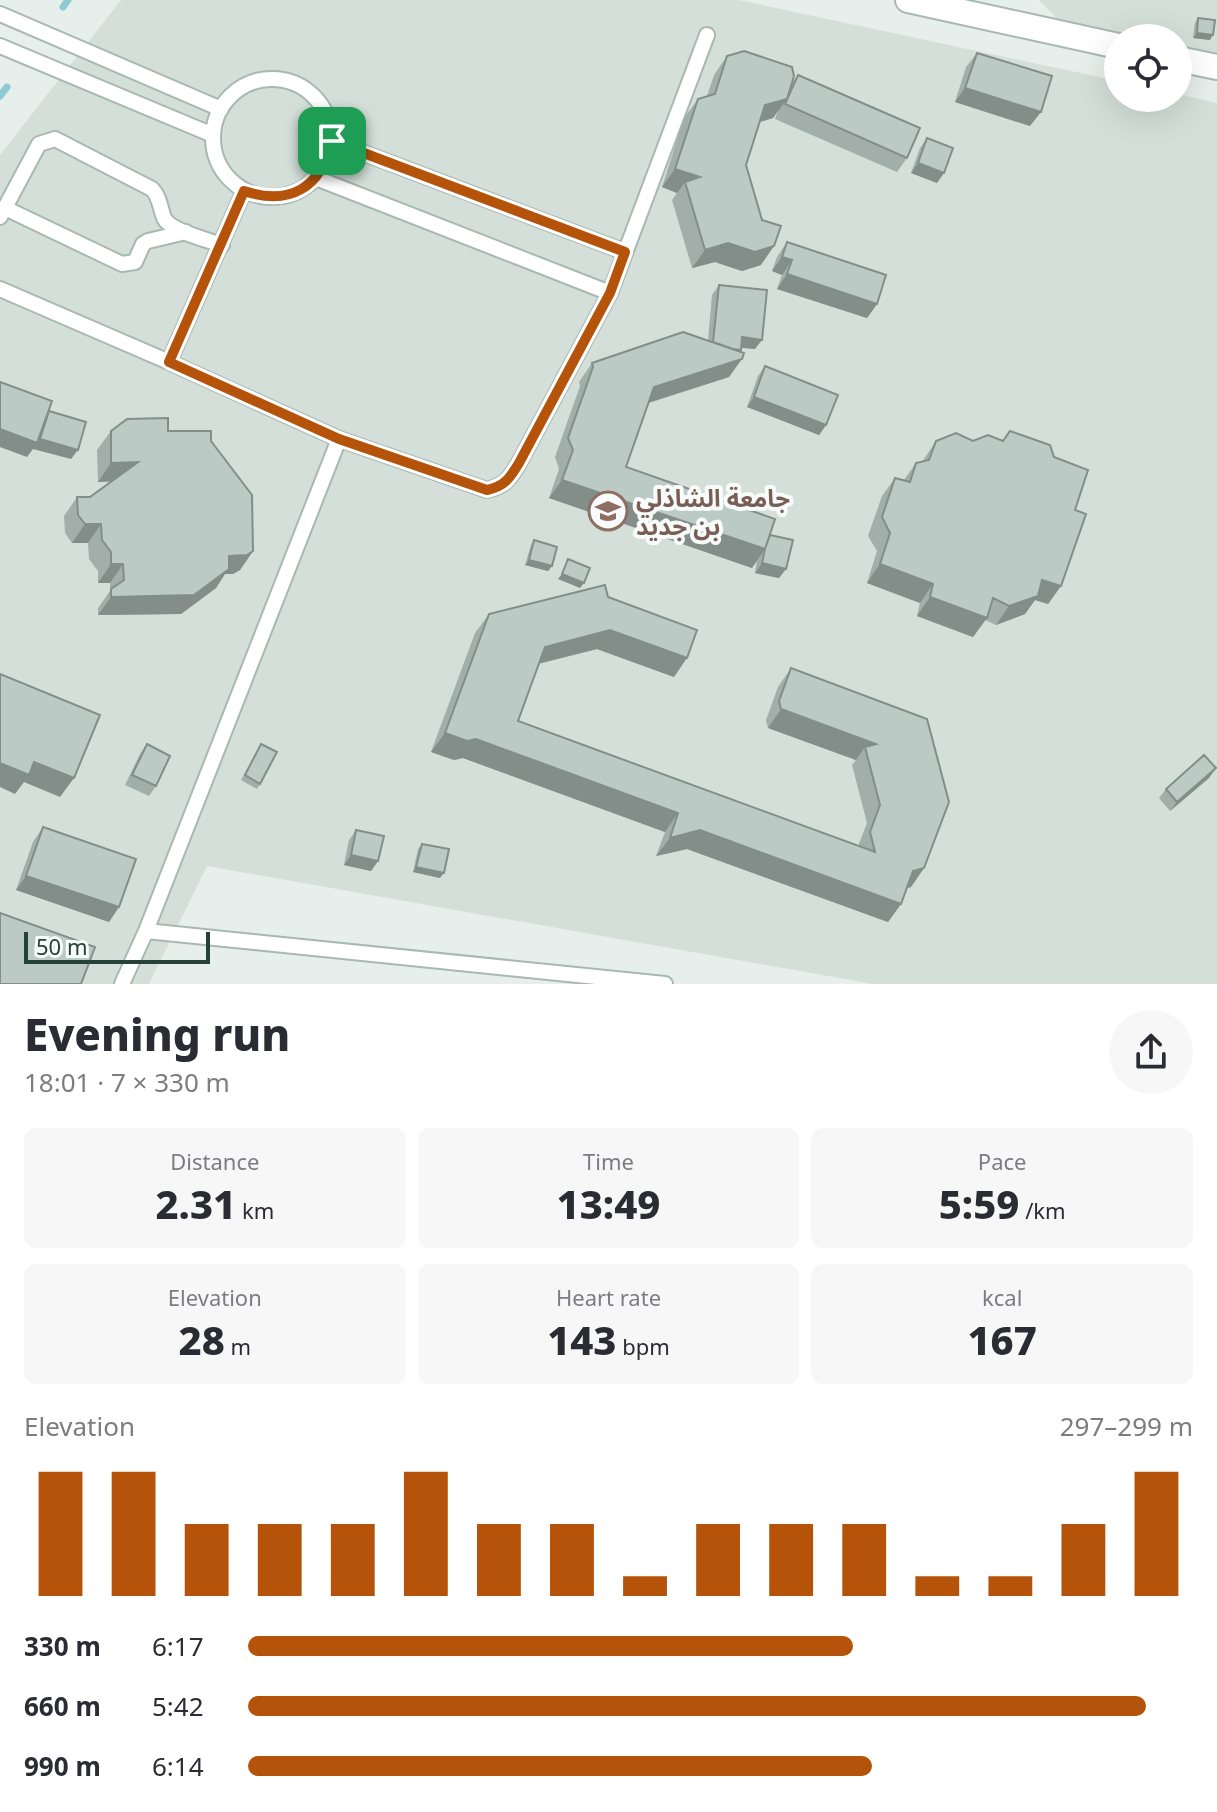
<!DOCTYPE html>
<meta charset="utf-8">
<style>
:root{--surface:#fff;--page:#f7f7f7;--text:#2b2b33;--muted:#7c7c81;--accent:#b45309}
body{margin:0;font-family:"Noto Sans","Noto Sans Arabic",sans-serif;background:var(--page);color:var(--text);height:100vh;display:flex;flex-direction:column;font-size:30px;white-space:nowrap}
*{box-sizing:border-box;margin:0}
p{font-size:26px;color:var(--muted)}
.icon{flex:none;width:44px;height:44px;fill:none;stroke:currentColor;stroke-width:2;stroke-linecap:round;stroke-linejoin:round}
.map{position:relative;height:984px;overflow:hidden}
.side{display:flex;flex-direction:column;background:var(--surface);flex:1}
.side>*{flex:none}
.controls{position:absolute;left:1104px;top:24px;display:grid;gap:16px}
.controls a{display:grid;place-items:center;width:88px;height:88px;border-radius:50%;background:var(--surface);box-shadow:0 8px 32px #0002;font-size:40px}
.scale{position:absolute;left:24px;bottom:20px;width:186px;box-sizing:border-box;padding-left:8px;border:4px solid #24423a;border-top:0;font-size:22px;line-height:28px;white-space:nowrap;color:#24423a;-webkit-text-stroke:6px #f7fbf9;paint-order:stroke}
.pin{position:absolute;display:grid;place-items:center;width:68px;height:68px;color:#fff;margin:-34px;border-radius:16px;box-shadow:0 4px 12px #0006}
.round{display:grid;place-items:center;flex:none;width:84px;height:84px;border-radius:42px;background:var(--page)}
.overview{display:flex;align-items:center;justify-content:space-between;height:136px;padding:0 24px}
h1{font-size:44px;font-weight:800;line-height:60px}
.stats{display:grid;grid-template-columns:repeat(3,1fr);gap:12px;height:136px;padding:8px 24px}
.stats div{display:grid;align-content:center;border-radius:12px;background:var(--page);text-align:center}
.stats b{font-size:40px;font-weight:800}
.stats small{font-size:22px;font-weight:400}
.stats p{font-size:22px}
.chart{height:224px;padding:16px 24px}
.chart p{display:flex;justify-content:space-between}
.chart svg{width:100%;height:144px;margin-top:8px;stroke:var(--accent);stroke-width:6}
ul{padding:0 24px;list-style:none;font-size:26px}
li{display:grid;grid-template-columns:128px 96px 1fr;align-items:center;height:60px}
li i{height:20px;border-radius:10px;background:var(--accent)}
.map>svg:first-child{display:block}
.built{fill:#d4dfda}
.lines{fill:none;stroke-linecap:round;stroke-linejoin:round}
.stream{stroke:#8ec9d4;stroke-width:7}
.lane-casing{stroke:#a8b8b2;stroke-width:18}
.street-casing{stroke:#a8b8b2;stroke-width:28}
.lane{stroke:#fff;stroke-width:14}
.street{stroke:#fff;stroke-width:24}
.wall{fill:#a1aea9}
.shaded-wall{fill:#838d89}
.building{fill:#bbcac4;stroke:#838d89;stroke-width:2}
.route-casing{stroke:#fff;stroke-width:16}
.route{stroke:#b45309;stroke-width:10}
.labels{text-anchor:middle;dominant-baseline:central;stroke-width:8;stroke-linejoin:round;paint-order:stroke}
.education-label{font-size:24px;font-weight:bold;fill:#785e54;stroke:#f7fbf9;text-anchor:start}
</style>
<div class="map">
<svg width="1217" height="984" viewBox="0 0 1217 984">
<rect width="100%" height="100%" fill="#e6efeb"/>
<path class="built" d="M121 0H739L1118 81V98H1178V94L1217 103V984H873L207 866 149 984H0V155Z
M1039 0H1217V56L1178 48V38H1128L1063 25Z"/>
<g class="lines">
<path class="stream" d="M63 7 68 0
M0 96 7 87"/>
<g class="lane-casing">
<path id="lane" d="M0 14 221 109
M0 46 213 135
M213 138a59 59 0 1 1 118 0a59 59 0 1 1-118 0Z
M332 141 625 252
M316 178 610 293
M5 208 122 264 135 262 143 244 148 241 186 232
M0 217 39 144 55 139 152 189C160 197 160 208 164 218 170 231 208 240 222 245
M0 289 169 362 339 439 487 490C505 486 510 478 519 463L610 293 707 35
M169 362 244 191
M146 931 665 984
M122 984 146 931 339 439"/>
</g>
<g class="street-casing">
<path id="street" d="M908 0 1118 46
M1178 59 1217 67"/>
</g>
<use href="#lane" class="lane"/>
<use href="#street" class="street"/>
</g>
<path class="wall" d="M1198 18 1210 40 1193 38 1195 23Z
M977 53 1030 126 955 102 966 67Z
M727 56 792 83 798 75 907 158 897 172 775 119 778 111 773 118 760 122 746 165 761 265 742 271 715 262 692 268 672 200 677 193 662 187 684 118 698 99 707 96 714 75Z
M927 138 937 183 911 173 920 148Z
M787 242 877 304 867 318 777 289 782 275 772 271 777 257Z
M719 285 755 349 741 348 729 377 649 403 626 467 770 535 786 569 779 578 755 573 757 559 752 568 549 498 559 469 555 457 580 386 579 382 592 363 708 340 712 295Z
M765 366 826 425 819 435 747 407 758 376Z
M111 431H168L211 441 253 551 240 570 233 574H225L216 588 181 614 98 615V608L110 591V583H98V571L89 559 88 543H72L65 533 64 516 77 497H90L112 481 98 482 97 450Z
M936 441 1075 510 1061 586 1048 604 1035 600 1025 614 996 625 985 620 973 637 917 616 920 603 867 583 877 551 868 536 882 496 895 478 904 480 916 463 922 462Z
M534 540 552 566 548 571 525 565 531 545Z
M608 597 674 677 597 649 539 664 518 721 858 846 867 823 852 765 856 760 768 728 766 720 778 687 791 668 927 719 924 868 911 887 907 888 901 904 888 922 687 849 656 856 665 832 463 758 454 760 431 752 475 633 489 614Z
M147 744 156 786 149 796 125 785 140 754Z
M261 744 260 784 257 789 241 780Z
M1209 778 1170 811 1159 798 1166 789Z
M43 827 119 907 109 922 16 890 33 842Z
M356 830 378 861 371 871 344 865 349 840Z
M422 844 440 878 413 872 418 849Z"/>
<path class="shaded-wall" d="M1197 33 1213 35 1210 40 1193 38Z
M965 88 1041 112 1030 126 955 102Z
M787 99 773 118 752 124 765 105Z
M918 163 944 173 937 183 911 173Z
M675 169 700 177 685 182 677 193 662 187Z
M728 243 774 246 761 265 742 271 715 262 692 268 705 250Z
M782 257 792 260 782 275 772 271Z
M787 274 877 304 867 318 777 289Z
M742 337 762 340 755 349 735 347Z
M742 359 729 377 641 405 654 387Z
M754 397 826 425 819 435 747 407Z
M0 429 37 443 40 439 78 450 71 459 33 449 27 457 0 447Z
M138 462 125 481 98 482 111 463Z
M562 480 765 549 752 568 549 498Z
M85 524H101L88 543H72Z
M253 551 240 570 233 574H225L216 588 181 614 98 615 111 597 229 556Z
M529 560 552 566 548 571 525 565Z
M762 563 786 569 779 578 755 573Z
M111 564H123L110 583H98Z
M880 564 933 584 920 603 867 583Z
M562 574 584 583 580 588 558 579Z
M1042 580 1061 586 1048 604 1035 600 1025 614 996 625 1009 606Z
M930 597 987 618 973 637 917 616Z
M610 630 687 658 674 677 597 649 532 665 545 647Z
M781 709 876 744 865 747 856 760 768 728Z
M445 733 476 739 678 813 665 832 463 758 454 760 431 752Z
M34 762 74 778 60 797 24 782 15 794 0 787V763Z
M1216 768 1209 778 1170 811 1177 802Z
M700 830 901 904 888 922 687 849 656 856 670 838Z
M351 855 378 861 371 871 344 865Z
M416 867 444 873 440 878 413 872Z
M924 868 911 887 900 890 913 871Z
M26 876 119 907 109 922 16 890Z"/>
<path class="building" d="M1198 18 1215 20 1213 35 1197 33Z
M744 51 792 67 794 76 787 99 765 105 746 165 762 220 781 226 774 246 755 252 728 243 705 250 685 182 700 177 675 169 698 99 715 94 727 56Z
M977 53 1052 76 1041 112 965 88Z
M798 75 920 128 907 158 785 104Z
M927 138 953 148 944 173 918 163Z
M787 242 886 275 877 304 787 274 792 260 782 257Z
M719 285 767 290 762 340 742 337 741 350 733 349 713 342Z
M683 332 744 353 742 359 654 387 626 467 775 519 765 549 562 480 573 450 568 438 593 367 592 363Z
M765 366 838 395 826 425 754 397Z
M0 382 52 401 37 443 0 429Z
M49 411 86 422 78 450 40 439Z
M168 418V431H211V441L252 495 253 551 247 555 229 556V569L194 595 111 597V589L124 580 123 564H111V552L102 540 101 524H85L78 515 77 497H90L138 462 111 463V431L127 419Z
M1010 431 1050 445 1054 457 1088 470 1075 510 1086 514 1061 586 1042 580 1038 596 1009 606 993 598 987 618 930 597 933 584 880 564 890 533 882 517 895 478 910 482 916 463 929 460 936 441 956 433 973 441 988 435 1003 441Z
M770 535 793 540 786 569 762 563 765 549Z
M534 540 557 547 552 566 529 560Z
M568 559 590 568 584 583 562 574Z
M605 585 608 597 697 630 687 658 610 630 545 647 518 721 875 852 870 832 880 805 865 747 876 744 781 709 779 701 791 668 927 719 949 802 924 868 913 871 901 904 700 830 670 838 678 813 476 739 467 741 445 733 489 614Z
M0 674 100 715 74 778 34 762 29 775 0 763Z
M147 744 170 756 156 786 132 775Z
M261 744 277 752 260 784 245 775Z
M1204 755 1216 768 1177 802 1166 789Z
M43 827 136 859 119 907 26 876Z
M356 830 384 836 378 861 351 855Z
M422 844 449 849 444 873 416 867Z
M0 913 95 947 81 984H0Z"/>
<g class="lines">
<g class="route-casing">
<path id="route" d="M332 141 625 252 610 293 519 463C510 478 505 486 487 490L339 439 169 362 244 191C290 206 321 188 332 141Z"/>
</g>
<use href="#route" class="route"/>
</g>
<defs>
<g id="university-ring" transform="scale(2)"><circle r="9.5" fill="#f7fbf9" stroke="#8d6e63" stroke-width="1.5"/><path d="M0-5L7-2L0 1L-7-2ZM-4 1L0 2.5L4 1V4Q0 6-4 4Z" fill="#8d6e63"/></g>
</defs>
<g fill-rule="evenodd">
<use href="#university-ring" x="608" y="511"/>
</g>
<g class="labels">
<g class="education-label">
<text x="636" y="497">جامعة الشاذلي<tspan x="636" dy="28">بن جديد</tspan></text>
</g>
</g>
</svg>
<div class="controls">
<a><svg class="icon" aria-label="locate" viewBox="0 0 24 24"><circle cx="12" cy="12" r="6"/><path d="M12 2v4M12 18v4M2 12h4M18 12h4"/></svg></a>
</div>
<div class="scale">50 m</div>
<div class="pin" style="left:332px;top:141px;background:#1e9e55"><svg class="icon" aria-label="arrive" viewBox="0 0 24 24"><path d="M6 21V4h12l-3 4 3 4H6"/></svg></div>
</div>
<section class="side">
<div class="overview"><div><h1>Evening run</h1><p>18:01 · 7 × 330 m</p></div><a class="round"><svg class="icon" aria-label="share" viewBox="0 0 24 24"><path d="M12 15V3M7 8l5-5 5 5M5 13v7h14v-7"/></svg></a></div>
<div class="stats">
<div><p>Distance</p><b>2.31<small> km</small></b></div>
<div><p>Time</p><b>13:49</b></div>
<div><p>Pace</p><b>5:59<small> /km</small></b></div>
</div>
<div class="stats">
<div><p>Elevation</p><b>28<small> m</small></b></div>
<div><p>Heart rate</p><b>143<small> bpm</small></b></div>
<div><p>kcal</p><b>167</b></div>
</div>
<div class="chart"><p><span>Elevation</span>297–299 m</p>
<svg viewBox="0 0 160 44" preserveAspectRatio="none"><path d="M5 44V6M15 44V6M25 44V22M35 44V22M45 44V22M55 44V6M65 44V22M75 44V22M85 44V38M95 44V22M105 44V22M115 44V22M125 44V38M135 44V38M145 44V22M155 44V6"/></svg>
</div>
<ul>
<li><b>330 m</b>6:17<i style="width:64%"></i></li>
<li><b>660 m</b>5:42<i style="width:95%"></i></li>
<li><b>990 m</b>6:14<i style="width:66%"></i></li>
</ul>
</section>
